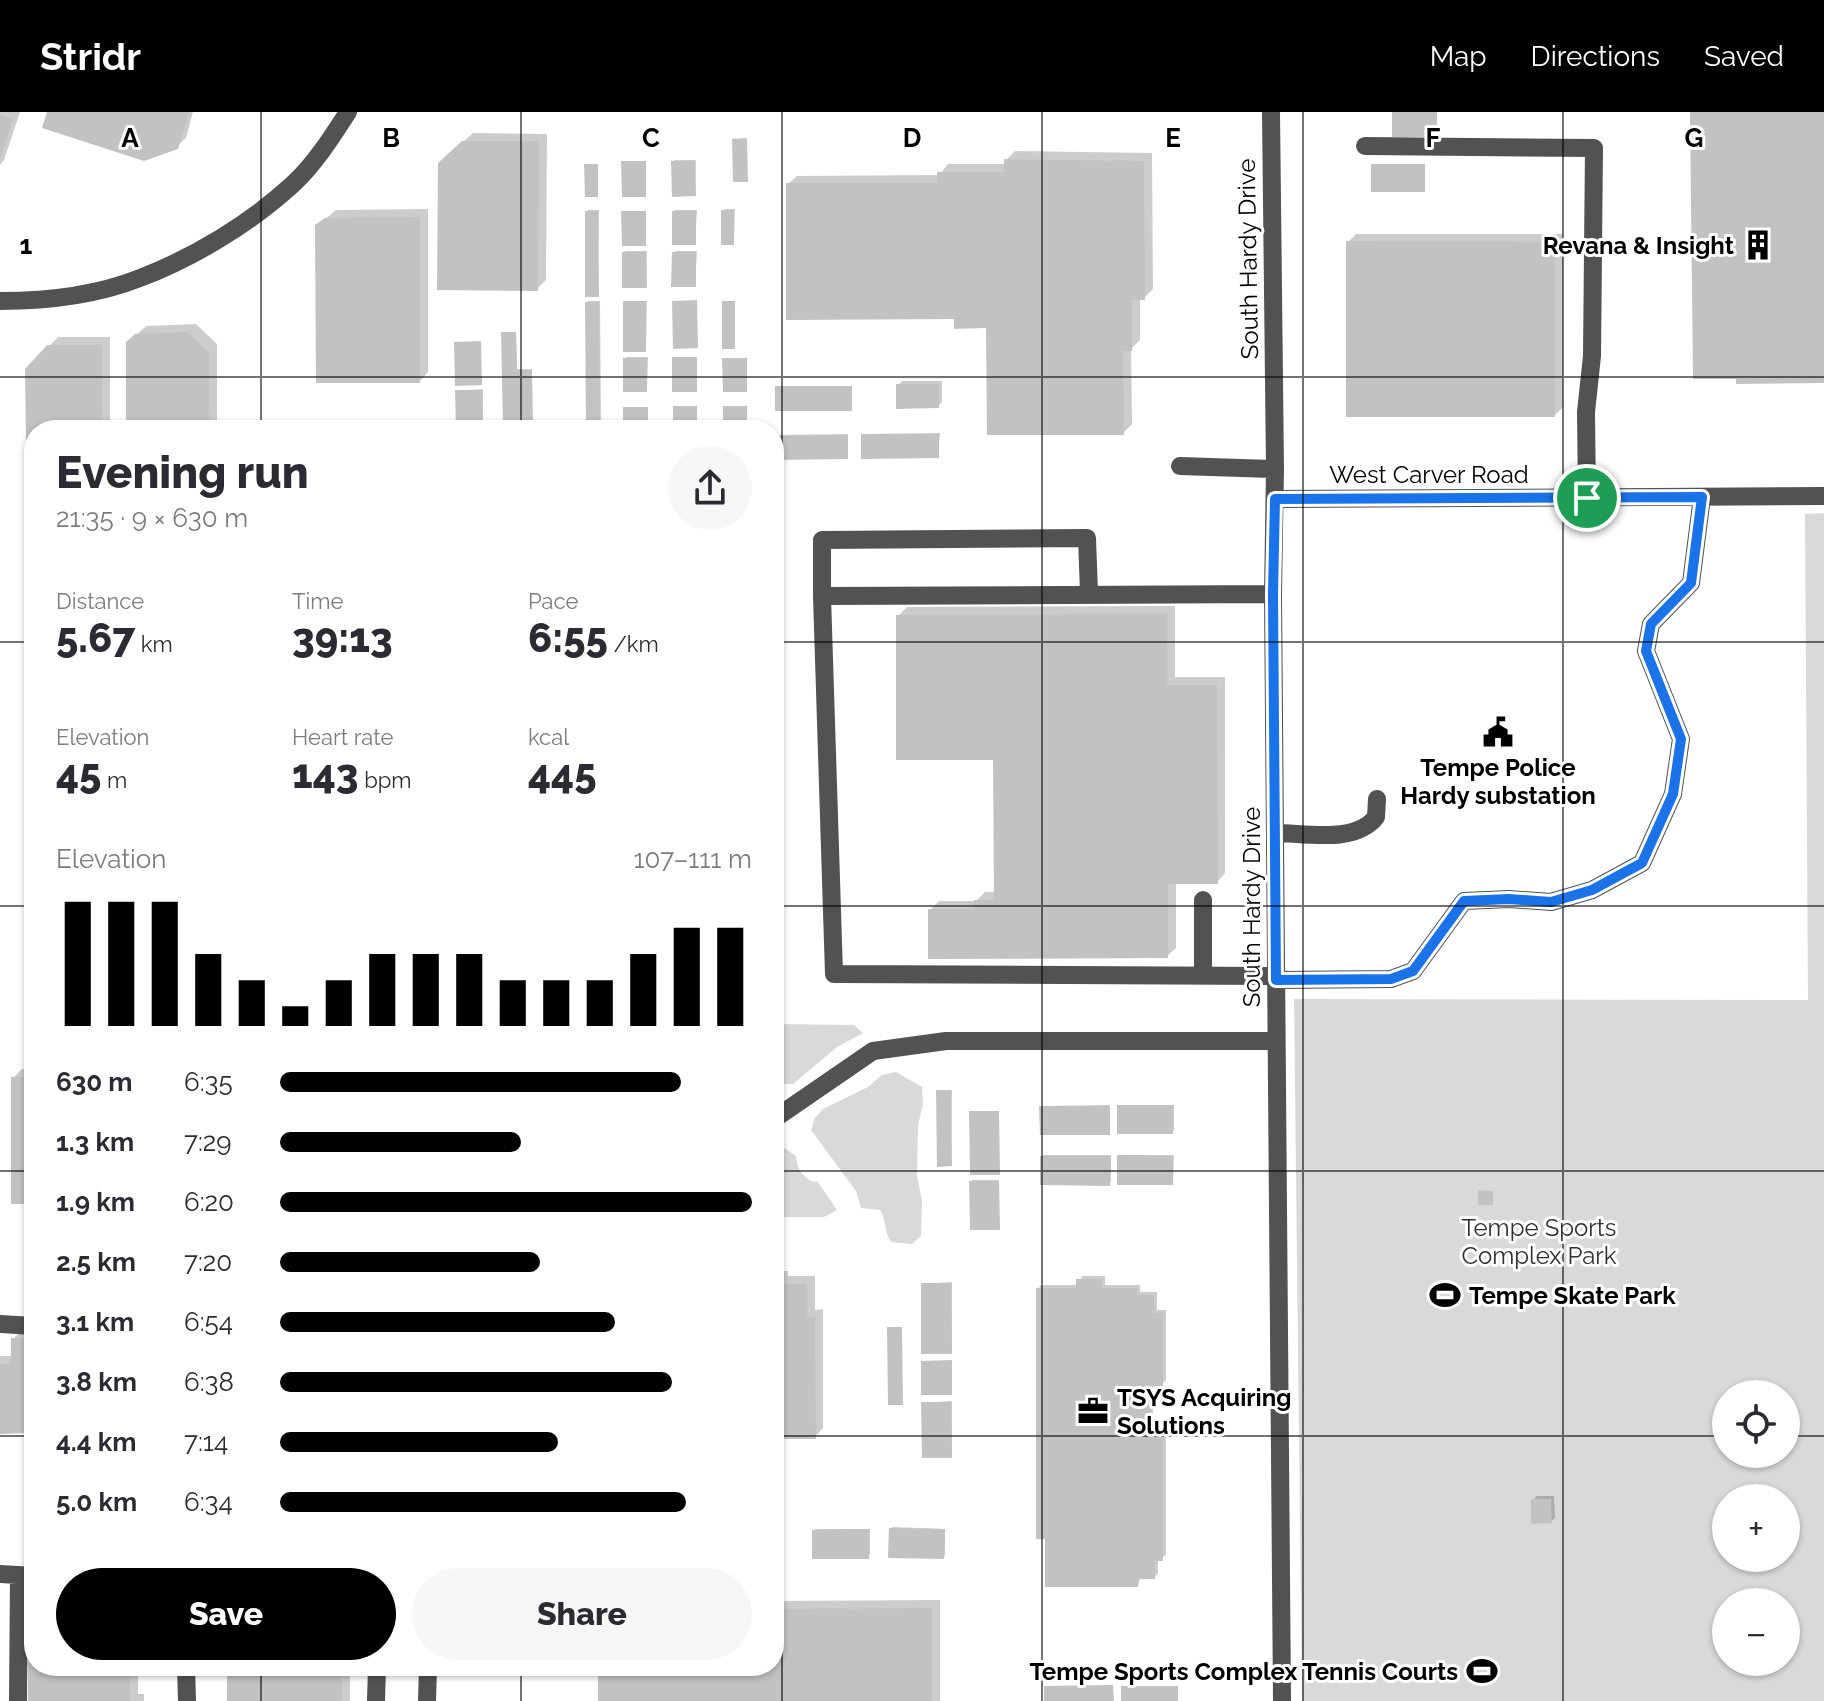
<!DOCTYPE html>
<meta charset="utf-8">
<style>
:root{--surface:#fff;--page:#f7f7f7;--text:#2b2b33;--muted:#7c7c81;--accent:#000}
body{margin:0;font-family:Raleway,sans-serif;background:var(--page);color:var(--text);height:100vh;display:flex;flex-direction:column;font-size:30px;white-space:nowrap}
*{box-sizing:border-box;margin:0}
p{font-size:26px;color:var(--muted)}
.icon{flex:none;width:44px;height:44px;fill:none;stroke:currentColor;stroke-width:2;stroke-linecap:round;stroke-linejoin:round}
.map{position:relative;flex:1;overflow:hidden}
.drawer{position:absolute;left:24px;top:308px;width:760px;height:1256px;display:flex;flex-direction:column;background:var(--surface);border-radius:32px;box-shadow:0 2px 6px #0004}
.drawer>*{flex:none}
.controls{position:absolute;left:1712px;top:1268px;display:grid;gap:16px}
.controls a{display:grid;place-items:center;width:88px;height:88px;border-radius:50%;background:var(--surface);box-shadow:0 2px 6px #0004;font-size:40px}
.pin{position:absolute;display:grid;place-items:center;width:68px;height:68px;color:#fff;margin:-34px;border:4px solid #fff;border-radius:50%;box-shadow:0 2px 8px #0007}
.round{display:grid;place-items:center;flex:none;width:84px;height:84px;border-radius:42px;background:var(--page)}
.head{display:flex;align-items:center;justify-content:space-between;height:136px;padding:0 32px}
h1{font-size:44px;font-weight:800;line-height:60px}
.figures{display:grid;grid-template-columns:repeat(3,1fr);gap:12px;height:136px;padding:8px 32px}
.figures div{display:grid;align-content:center}
.figures b{font-size:40px;font-weight:800}
.figures small{font-size:22px;font-weight:400}
.figures p{font-size:22px}
.chart{height:224px;padding:16px 32px}
.chart p{display:flex;justify-content:space-between}
.chart svg{width:100%;height:144px;margin-top:8px;stroke:var(--accent);stroke-width:6}
.action{display:flex;gap:16px;margin-top:auto;padding:16px 32px}
.action a{flex:1;height:92px;border-radius:48px;background:var(--accent);color:#fff;font-size:32px;font-weight:800;line-height:92px;text-align:center}
.action a+a{background:var(--page);color:var(--text)}
ul{padding:0 32px;list-style:none;font-size:26px}
li{display:grid;grid-template-columns:128px 96px 1fr;align-items:center;height:60px}
li i{height:20px;border-radius:10px;background:var(--accent)}
header{display:flex;align-items:center;gap:48px;box-sizing:border-box;height:112px;padding:0 40px;background:var(--accent);color:#fff}
header strong{font-size:38px}
nav{display:flex;gap:44px;margin-inline-start:auto;font-size:28px}
.map>svg:first-child{display:block}
.green{fill:#d9d9d9;fill-rule:evenodd}
.shadow{fill:#0003}
.building{fill:#c2c2c2}
.lines{fill:none;stroke-linecap:round;stroke-linejoin:round}
.minor{stroke:#525252;stroke-width:18}
.route-casing{stroke:#fff;stroke-width:16}
.route{stroke:#1a73e8;stroke-width:10}
.grid{fill:none;stroke:#000;stroke-width:2;stroke-opacity:0.55}
.labels{text-anchor:middle;dominant-baseline:central;stroke-width:6;stroke-linejoin:round;paint-order:stroke}
.poi-label{font-size:24px;font-weight:bold;fill:#000;stroke:#fff;text-anchor:end}
.street-label{font-size:24px;fill:#000;stroke:#fff}
.park-label{font-size:24px;fill:#303030;stroke:#fff}
.grid-label{font-size:26px;text-anchor:middle;font-weight:bold;fill:#000;stroke:#fff;stroke-width:6;stroke-linejoin:round;paint-order:stroke}
</style>
<header>
<strong>Stridr</strong>
<nav><a>Map</a><a>Directions</a><a>Saved</a></nav>
</header>
<div class="map">
<svg width="1824" height="1589" viewBox="0 0 1824 1589">
<rect width="100%" height="100%" fill="#fff"/>
<path class="green" d="M1824 401V1589H1302L1294 887 1808 888 1805 402ZM1726 1282H1786V1342H1726ZM1726 1386H1786V1446H1726ZM1726 1490H1786V1550H1726Z
M774 912 854 913 863 921 837 935 793 972H781L774 961Z
M896 960 922 975 923 991 918 1014 917 1064 922 1089 921 1124 912 1132 891 1130C884 1120 887 1109 880 1098L861 1096 856 1079 811 1018 815 1006 823 997 868 975 882 963Z
M774 1035H783L796 1044C797 1057 801 1063 813 1070L817 1069 837 1098 824 1105H774Z"/>
<path class="shadow" d="M0 0H20L4 48 0 53Z
M49 0H193L186 26 176 35Z
M473 21 547 22 546 168 537 177 449 43Z
M1015 39 1152 41 1153 177 1144 186H1140V228L1131 237 1132 312 1123 321 988 214 956 205 788 72 797 64 939 63 948 52H1006V48Z
M674 48H696L695 82 673 50Z
M428 97V260L420 269 317 114 336 98Z
M725 97H735L734 131 723 99Z
M588 98H599L598 183 587 100Z
M675 98H697L695 131 674 99Z
M1356 122H1563V295L1554 304 1348 130Z
M625 139H647L646 174 624 141Z
M675 139H697L695 173 674 141Z
M588 189H600L601 318H588Z
M626 189H647L646 238 625 190Z
M196 212 217 232V317L128 318V231L146 214Z
M505 220H516L517 257H532V311Z
M58 225H110V318H34V330L27 258Z
M626 245H648L647 278 625 247Z
M902 269H942V290L938 294 898 273Z
M483 277V318H458L457 279Z
M940 321 938 344 863 323 864 322Z
M848 322 847 345 778 324 779 323Z
M1175 494V565H1225V761L1217 770H1176V836L1167 844 930 798 939 789H976L985 780H996L995 646 898 504 907 495Z
M22 957H34V1090L13 966Z
M939 978H952L951 1052 938 979Z
M1110 993 1109 1021 1041 995 1043 994Z
M1120 993H1174V1019L1119 994Z
M1043 1043H1111V1070L1042 1044Z
M1120 1043H1174L1173 1070 1119 1044Z
M972 1068H999V1116L971 1070Z
M774 1159H788V1164H815V1198L823 1197V1316L815 1325H774Z
M1082 1164H1105V1173H1140V1180H1157V1198H1166V1268L1162 1272H1153V1321H1166V1443L1158 1447V1461L1155 1465H1141L1138 1473 1038 1177 1041 1173H1078Z
M952 1170V1239L951 1240 923 1172Z
M22 1218H34V1416L30 1319 0 1320V1244H13V1227Z
M952 1289V1343L951 1344 923 1291Z
M1537 1384H1554L1555 1406 1551 1409 1533 1388Z
M892 1415 945 1417V1444L891 1417Z
M815 1417H870V1443L814 1419Z
M940 1488V1589H600V1554H774V1489Z
M34 1516V1554H138V1582H144V1589H30V1520Z
M229 1554H350V1589H229Z"/>
<path class="building" d="M47 0H189L178 37 144 49 42 16Z
M1392 0H1437V25H1392Z
M1690 0H1824V271L1736 272V267H1693Z
M0 3 13 7 1 46H0Z
M747 26 748 70H733L732 27Z
M462 29H539L538 179 437 178 438 51Z
M1004 47 1144 49 1145 188H1132V239H1123L1124 323H987L986 216 954 217V207L786 208V71H937V60H1004Z
M621 49H646V85H622Z
M671 49H695L696 84 672 85Z
M584 52H598V85H585Z
M1371 52H1425V80H1371Z
M721 98H734V133H721Z
M585 99H598L599 185H585Z
M621 99H646V134H622Z
M672 99H696V133H672Z
M420 105V271H316L315 113 325 106Z
M1346 129 1555 130V305H1346Z
M622 140H646L647 176H622Z
M672 140H696V175H671Z
M697 188 698 236 673 237 672 189Z
M623 189H646V240H623Z
M722 189H735V237H722Z
M585 190H599L600 318H586Z
M187 220 209 241V318H126V230L135 222Z
M501 220H516L517 258H532L533 313 503 314Z
M481 229 482 273 455 274 454 230Z
M47 233H102V318H34V332H26L25 257Z
M672 245H697V280H672Z
M623 246H647V280H623Z
M722 246H747V280H723Z
M896 272H939V296L896 297Z
M775 274H852V299H775Z
M455 278H482L483 318H456Z
M673 294H697V318H673Z
M723 294H747V318H723Z
M623 295H648V318H623Z
M861 322H939V346L861 347Z
M848 323V347L776 348V324Z
M1167 502V573H1217L1218 772H1168V846L928 847V797H974V788H994L993 648H896V503Z
M11 965H34V1092H11Z
M936 978H951L952 1054 937 1055Z
M1117 993H1173V1022H1117Z
M1039 994H1110V1023H1040Z
M969 999H999L1000 1063H970Z
M1117 1043 1173 1044V1073H1117Z
M1040 1044H1111L1110 1074 1040 1073Z
M969 1069H999L1000 1118H970Z
M1478 1078 1493 1079V1093H1478Z
M780 1166V1172H807V1205H815L816 1327H774V1167Z
M1076 1167H1102V1176H1137V1183H1154V1201H1163V1274H1150V1324H1163V1449H1155V1467H1138V1475H1045V1427H1036V1176H1076Z
M921 1171H951L952 1242H921Z
M887 1215H902L903 1293H888Z
M11 1226H34V1418H28V1321L0 1322V1252H11Z
M952 1248V1283H921V1249Z
M921 1290H951L952 1346H922Z
M1531 1387H1551L1552 1411 1531 1412Z
M889 1416 945 1417 944 1447 888 1446Z
M869 1417V1447H812V1418Z
M932 1496V1589H598V1554H774V1497Z
M28 1519H34V1554H130V1589H28Z
M227 1554H342V1589H227Z
M1113 1573 1114 1589H1044V1574Z
M1121 1574H1178V1589H1121Z"/>
<g class="lines">
<path class="minor" d="M1271 0 1275 357 1273 482 1282 1589
M1365 34 1594 36 1592 244 1586 300 1587 386
M0 189C45 189 97 183 140 166 193 146 249 112 292 73 314 53 332 25 348 0
M1180 354 1275 357
M1275 387 1824 384
M1273 482 822 484 834 862 1276 864
M822 484V428L1087 426 1089 481
M1275 721C1306 721 1355 732 1376 705L1377 687
M1203 788V863
M1276 868 1391 867 1413 859 1464 789 1509 787 1551 790 1592 778 1642 751 1673 682 1681 627 1646 539 1651 512 1691 471 1702 385
M774 1007 873 939 946 929H1276
M0 1212 34 1214
M0 1462 34 1464
M186 1554 187 1589
M18 1589 19 1463
M376 1589 377 1554
M427 1589 428 1554"/>
</g>
<g class="lines">
<g class="route-casing">
<path id="route" d="M1702 385 1691 471 1651 512 1646 539 1681 627 1673 682 1642 751 1592 778 1551 790 1509 787 1464 789 1413 859 1391 867 1276 868 1273 482 1275 387Z"/>
</g>
<use href="#route" class="route"/>
</g>
<path class="grid" d="M261 0V318M521 0V318M782 0V1589M1042 0V1589M1303 0V1589M1563 0V1589M0 265H1824M0 530H34M774 530H1824M0 794H34M774 794H1824M0 1059H34M774 1059H1824M0 1324H34M774 1324H1726M1786 1324H1824M261 1554V1589M521 1554V1589"/>
<defs>
<g id="building-bare" transform="scale(2.4)"><path d="M-4-6H4V6H1V3H-1V6H-4ZM-2.5-4.3h1.7v1.8h-1.7ZM.8-4.3h1.7v1.8H.8ZM-2.5-1h1.7V.8h-1.7ZM.8-1h1.7V.8H.8Z" fill="#000" stroke="#fff" stroke-width="2.5" paint-order="stroke"/></g>
<g id="civic-bare" transform="scale(2.4)"><path d="M-.6-6.5H3V-4.5H.6V-3L4-1V1h2V6H-6V1h2V-1L-.6-3ZM-1.2 2.5V6h2.4V2.5Z" fill="#000" stroke="#fff" stroke-width="2.5" paint-order="stroke"/></g>
<g id="stadium-bare" transform="scale(2.4)"><path d="M0-5a6.5 5 0 1 0 0 10a6.5 5 0 1 0 0-10ZM-3.5-1.8h7v3.6h-7Z" fill="#000" stroke="#fff" stroke-width="2.5" paint-order="stroke"/></g>
<g id="office-bare" transform="scale(2.4)"><path d="M-6-3h4V-5.5h4V-3h4V5H-6ZM-1-4.5V-3h2v-1.5ZM-6 0V1H6V0Z" fill="#000" stroke="#fff" stroke-width="2.5" paint-order="stroke"/></g>
</defs>
<g fill-rule="evenodd">
<use href="#building-bare" x="1758" y="133"/>
<use href="#civic-bare" x="1498" y="620"/>
<use href="#stadium-bare" x="1445" y="1183"/>
<use href="#office-bare" x="1093" y="1299"/>
<use href="#stadium-bare" x="1482" y="1559"/>
</g>
<g class="labels">
<g class="poi-label">
<text x="1734" y="133">Revana &amp; Insight</text>
<text x="1498" y="655" text-anchor="middle">Tempe Police<tspan x="1498" dy="28">Hardy substation</tspan></text>
<text x="1469" y="1183" text-anchor="start">Tempe Skate Park</text>
<text x="1117" y="1285" text-anchor="start">TSYS Acquiring<tspan x="1117" dy="28">Solutions</tspan></text>
<text x="1458" y="1559">Tempe Sports Complex Tennis Courts</text>
</g>
<g class="street-label">
<text transform="translate(1248 147) rotate(-91)">South Hardy Drive</text>
<text x="1429" y="362">West Carver Road</text>
<text transform="translate(1251 795) rotate(-90)">South Hardy Drive</text>
</g>
<g class="park-label">
<text x="1539" y="1115">Tempe Sports<tspan x="1539" dy="28">Complex Park</tspan></text>
</g>
</g>
<g class="grid-label">
<text x="130" y="35">A</text>
<text x="391" y="35">B</text>
<text x="651" y="35">C</text>
<text x="912" y="35">D</text>
<text x="1173" y="35">E</text>
<text x="1433" y="35">F</text>
<text x="1694" y="35">G</text>
<text x="26" y="142">1</text>
</g>
</svg>
<div class="controls">
<a><svg class="icon" aria-label="locate" viewBox="0 0 24 24"><circle cx="12" cy="12" r="6"/><path d="M12 2v4M12 18v4M2 12h4M18 12h4"/></svg></a>
<a>+</a>
<a>−</a>
</div>
<div class="pin" style="left:1587px;top:386px;background:#1e9e55"><svg class="icon" aria-label="arrive" viewBox="0 0 24 24"><path d="M6 21V4h12l-3 4 3 4H6"/></svg></div>
<section class="drawer">
<div class="head"><div><h1>Evening run</h1><p>21:35 · 9 × 630 m</p></div><a class="round"><svg class="icon" aria-label="share" viewBox="0 0 24 24"><path d="M12 15V3M7 8l5-5 5 5M5 13v7h14v-7"/></svg></a></div>
<div class="figures">
<div><p>Distance</p><b>5.67<small> km</small></b></div>
<div><p>Time</p><b>39:13</b></div>
<div><p>Pace</p><b>6:55<small> /km</small></b></div>
</div>
<div class="figures">
<div><p>Elevation</p><b>45<small> m</small></b></div>
<div><p>Heart rate</p><b>143<small> bpm</small></b></div>
<div><p>kcal</p><b>445</b></div>
</div>
<div class="chart"><p><span>Elevation</span>107–111 m</p>
<svg viewBox="0 0 160 44" preserveAspectRatio="none"><path d="M5 44V6M15 44V6M25 44V6M35 44V22M45 44V30M55 44V38M65 44V30M75 44V22M85 44V22M95 44V22M105 44V30M115 44V30M125 44V30M135 44V22M145 44V14M155 44V14"/></svg>
</div>
<ul>
<li><b>630 m</b>6:35<i style="width:85%"></i></li>
<li><b>1.3 km</b>7:29<i style="width:51%"></i></li>
<li><b>1.9 km</b>6:20<i style="width:100%"></i></li>
<li><b>2.5 km</b>7:20<i style="width:55%"></i></li>
<li><b>3.1 km</b>6:54<i style="width:71%"></i></li>
<li><b>3.8 km</b>6:38<i style="width:83%"></i></li>
<li><b>4.4 km</b>7:14<i style="width:59%"></i></li>
<li><b>5.0 km</b>6:34<i style="width:86%"></i></li>
</ul>
<div class="action"><a>Save</a><a>Share</a></div>
</section>
</div>
